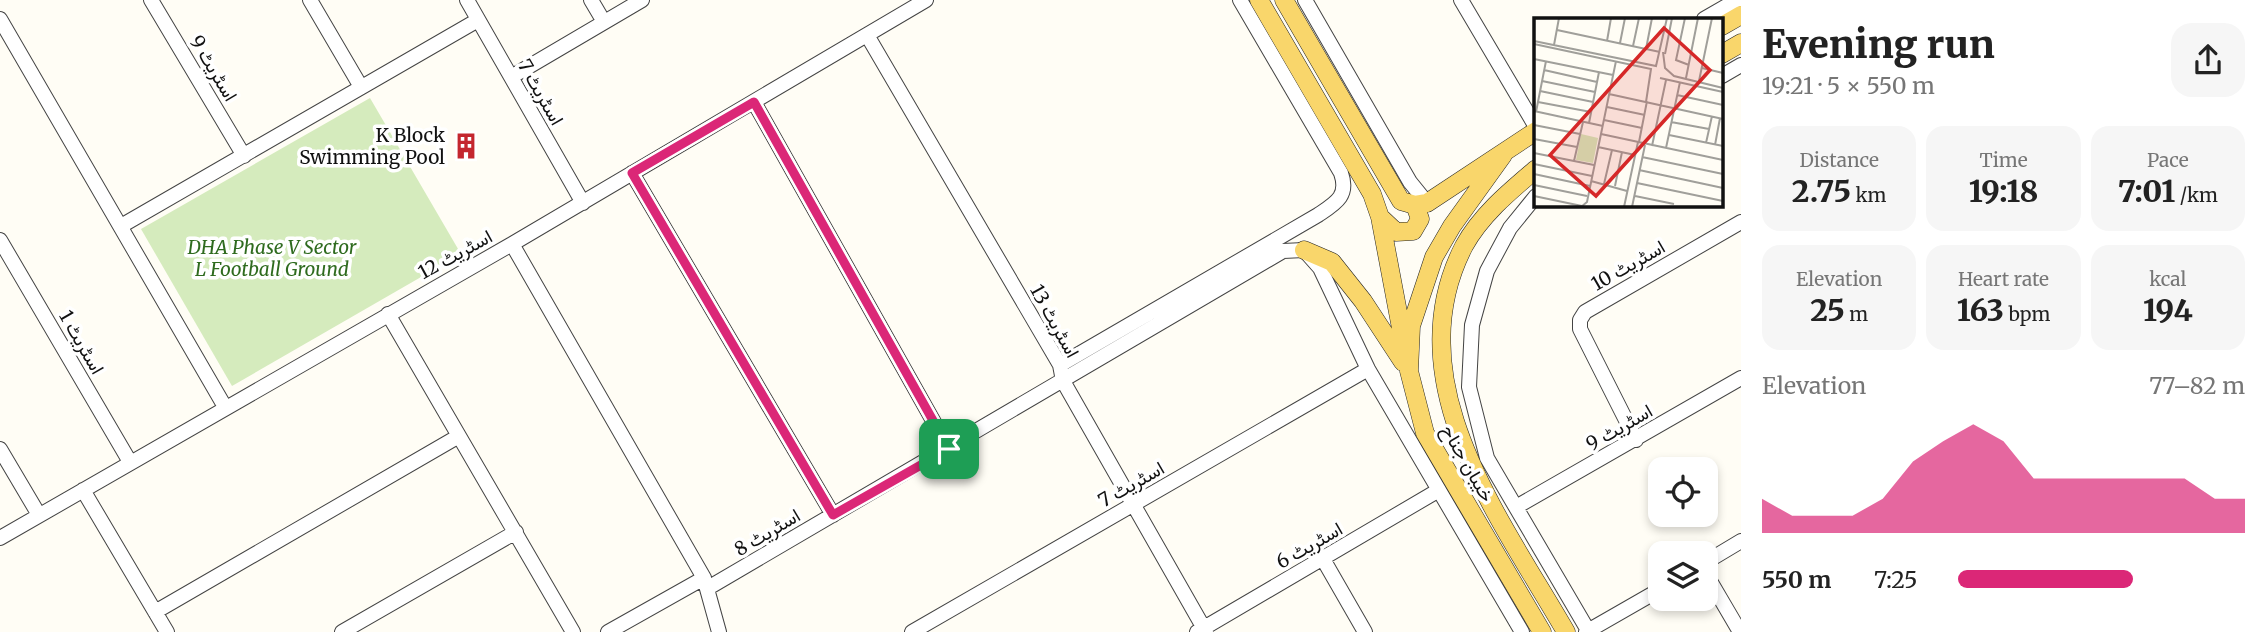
<!DOCTYPE html>
<meta charset="utf-8">
<style>
:root{--surface:#fff;--page:#f6f6f6;--text:#222;--muted:#767676;--accent:#db2777}
body{margin:0;font-family:Merriweather,Vazirmatn,serif;background:var(--page);color:var(--text);height:100vh;display:flex;flex-direction:column;font-size:26px;white-space:nowrap}
*{box-sizing:border-box;margin:0}
p{font-size:23px;color:var(--muted)}
.icon{flex:none;width:38px;height:38px;fill:none;stroke:currentColor;stroke-width:2;stroke-linecap:round;stroke-linejoin:round}
.map{position:relative;flex:1;overflow:hidden}
.side{display:flex;flex-direction:column;background:var(--surface);width:525px}
.side>*{flex:none}
.buttons{position:absolute;left:1648px;top:457px;display:grid;gap:14px}
.buttons a{display:grid;place-items:center;width:70px;height:70px;border-radius:14px;background:var(--surface);box-shadow:0 4px 10px #0003;font-size:35px}
.pin{position:absolute;display:grid;place-items:center;width:60px;height:60px;color:#fff;margin:-30px;border-radius:14px;box-shadow:0 4px 10px #0006}
.round{display:grid;place-items:center;flex:none;width:74px;height:74px;border-radius:21px;background:var(--page)}
.summary{display:flex;align-items:center;justify-content:space-between;height:119px;padding:0 21px}
h1{font-size:38px;font-weight:800;line-height:52px}
.metrics{display:grid;grid-template-columns:repeat(3,1fr);gap:10px;height:119px;padding:7px 21px}
.metrics div{display:grid;align-content:center;border-radius:18px;background:var(--page);text-align:center}
.metrics b{font-size:30px;font-weight:800}
.metrics small{font-size:19px;font-weight:400}
.metrics p{font-size:19px}
.chart{height:196px;padding:14px 21px}
.chart p{display:flex;justify-content:space-between}
.chart svg{width:100%;height:126px;margin-top:7px;fill:var(--accent);opacity:.7}
ul{padding:0 21px;list-style:none;font-size:23px}
li{display:grid;grid-template-columns:112px 84px 1fr;align-items:center;height:52px}
li i{height:18px;border-radius:9px;background:var(--accent)}
main{display:flex;flex:1;min-height:0}
.map>svg:first-child{display:block}
.green{fill:#d5ebbd}
.lines{fill:none;stroke-linecap:round;stroke-linejoin:round}
.minor-casing{stroke:#444;stroke-width:16}
.major-casing{stroke:#222;stroke-width:19}
.minor{stroke:#fff;stroke-width:14}
.major{stroke:#f9d66b;stroke-width:18}
.route-casing{stroke:#fff;stroke-width:14}
.route{stroke:#db2777;stroke-width:9}
.labels{text-anchor:middle;dominant-baseline:central;stroke-width:7;stroke-linejoin:round;paint-order:stroke}
.street-label{font-size:19px;fill:#111;stroke:#fff}
.poi-label{font-size:19px;fill:#111;stroke:#fff;text-anchor:end}
.park-label{font-size:19px;font-style:italic;fill:#2f6b1f;stroke:#fff}
.inset-road{fill:none;stroke:#a09f9a;stroke-width:2}
.view{fill:#d62828;fill-opacity:0.15;stroke:#d62828;stroke-width:3.5}
.inset-edge{fill:none;stroke:#111;stroke-width:3.5}
</style>
<main>
<div class="map">
<svg width="1741" height="632" viewBox="0 0 1741 632">
<rect width="100%" height="100%" fill="#fffdf5"/>
<path class="green" d="M370 98 461 254 232 386 141 229Z"/>
<g class="lines">
<g class="minor-casing">
<path id="minor" d="M151 0 244 156
M310 0 361 87
M467 0 583 203
M591 0 604 22
M1305 0 1410 182 1427 203
M1461 0 1536 127
M0 19 225 407
M1704 19 1737 0
M867 35 1060 365 1063 381 1206 632
M1722 76 1741 65
M511 77 642 0
M754 102 949 449
M632 173 833 515
M1536 196 1510 228 1487 271 1472 325 1469 387 1487 458 1589 632
M121 226 478 20
M0 240 130 462
M512 244 704 578 719 632
M388 314 573 632
M1060 365 1318 215C1336 203 1349 196 1341 173L1240 0
M1636 440 1580 329V320L1585 312 1741 222
M0 449 39 515
M83 490 167 632
M1516 507 1741 378
M0 538 512 244 926 0
M1323 559 1365 632
M1706 562 1741 541
M1706 574 1740 632
M708 588 1283 251 1304 250 1320 268 1368 369 1522 632
M155 612 459 436
M342 632 516 532
M608 632 704 578
M912 632 1368 369
M1197 632 1439 490
M1586 632 1661 589"/>
</g>
<g class="major-casing">
<path id="major" d="M1259 0 1372 194 1380 217 1404 344
M1284 0 1401 201 1415 205 1427 203 1536 131
M1722 26 1741 15
M1722 54 1741 43
M1503 155 1452 226 1434 257 1411 326 1409 371 1425 433 1542 632
M1536 169C1510 191 1481 215 1464 246 1394 381 1501 519 1566 632
M1380 217 1396 232 1413 231 1420 219 1415 205
M1304 250 1332 262 1363 301 1403 362"/>
</g>
<use href="#minor" class="minor"/>
<use href="#major" class="major"/>
</g>
<g class="lines">
<g class="route-casing">
<path id="route" d="M754 102 949 449 833 515 632 173Z"/>
</g>
<use href="#route" class="route"/>
</g>
<defs>
<g id="building-bare" transform="scale(2.1)"><path d="M-4-6H4V6H1V3H-1V6H-4ZM-2.5-4.3h1.7v1.8h-1.7ZM.8-4.3h1.7v1.8H.8ZM-2.5-1h1.7V.8h-1.7ZM.8-1h1.7V.8H.8Z" fill="#c4262e" stroke="#fff" stroke-width="2.5" paint-order="stroke"/></g>
</defs>
<g fill-rule="evenodd">
<use href="#building-bare" x="466" y="146"/>
</g>
<g class="labels">
<g class="street-label">
<text transform="translate(214 68) rotate(59)">اسٹریٹ 9</text>
<text transform="translate(541 92) rotate(60)">اسٹریٹ 7</text>
<text transform="translate(455 254) rotate(-29)">اسٹریٹ 12</text>
<text transform="translate(1628 265) rotate(-30)">اسٹریٹ 10</text>
<text transform="translate(1055 321) rotate(61)">اسٹریٹ 13</text>
<text transform="translate(82 342) rotate(60)">اسٹریٹ 1</text>
<text transform="translate(1619 427) rotate(-30)">اسٹریٹ 9</text>
<text transform="translate(1468 463) rotate(60)">خیبان جناح</text>
<text transform="translate(1131 484) rotate(-30)">اسٹریٹ 7</text>
<text transform="translate(767 532) rotate(-31)">اسٹریٹ 8</text>
<text transform="translate(1309 545) rotate(-30)">اسٹریٹ 6</text>
</g>
<g class="poi-label">
<text x="445" y="135">K Block<tspan x="445" dy="22">Swimming Pool</tspan></text>
</g>
<g class="park-label">
<text x="272" y="247">DHA Phase V Sector<tspan x="272" dy="22">L Football Ground</tspan></text>
</g>
</g>
<g transform="translate(1534 18)">
<rect width="189" height="189" fill="#fffdf5"/>
<path d="M47 116 64 120 59 145 42 142Z" fill="#d5ebbd"/>
<path class="inset-road" d="M151 0 142 42 155 47M23 12 126 34M0 23 122 48 133 0M73 23 77 0M86 25 91 0M0 26 117 51 112 84M20 27 25 0M99 28 105 0M112 31 118 0M129 34 131 50 140 58 189 70M131 36 138 0M0 41 79 57M168 50 189 55M10 52 63 64M126 60 189 74M152 60 164 0M8 63 61 74M165 63 178 0M6 73 59 84M75 76 189 101M143 77 189 87M4 84 57 94M73 89 111 97M0 93 69 108M2 94 12 43M70 102 108 110M137 104 175 111M55 105 65 54M0 107 46 116M67 116 189 142M135 117 189 128M0 121 43 129M105 124 113 83M172 125 178 98M181 127 186 100M118 128 132 62M64 129 101 137M132 130 146 64M0 135 60 147M108 139 189 156M40 143 49 104M0 146 58 158M105 152 189 170M0 156 56 168M57 163 93 173M103 165 189 183M70 166 78 132M0 167 53 178M81 168 88 134M0 178 48 188M101 178 140 186M47 189 53 184 82 43M90 189 104 124M98 189 111 127"/>
<path class="view" d="M130 10 176 52 62 178 16 137Z"/>
<rect width="189" height="189" class="inset-edge"/>
</g>
</svg>
<div class="buttons">
<a><svg class="icon" aria-label="locate" viewBox="0 0 24 24"><circle cx="12" cy="12" r="6"/><path d="M12 2v4M12 18v4M2 12h4M18 12h4"/></svg></a>
<a><svg class="icon" aria-label="layers" viewBox="0 0 24 24"><path d="M12 4l9 5-9 5-9-5zM3 14l9 5 9-5"/></svg></a>
</div>
<div class="pin" style="left:949px;top:449px;background:#1e9e55"><svg class="icon" aria-label="arrive" viewBox="0 0 24 24"><path d="M6 21V4h12l-3 4 3 4H6"/></svg></div>
</div>
<section class="side">
<div class="summary"><div><h1>Evening run</h1><p>19:21 · 5 × 550 m</p></div><a class="round"><svg class="icon" aria-label="share" viewBox="0 0 24 24"><path d="M12 15V3M7 8l5-5 5 5M5 13v7h14v-7"/></svg></a></div>
<div class="metrics">
<div><p>Distance</p><b>2.75<small> km</small></b></div>
<div><p>Time</p><b>19:18</b></div>
<div><p>Pace</p><b>7:01<small> /km</small></b></div>
</div>
<div class="metrics">
<div><p>Elevation</p><b>25<small> m</small></b></div>
<div><p>Heart rate</p><b>163<small> bpm</small></b></div>
<div><p>kcal</p><b>194</b></div>
</div>
<div class="chart"><p><span>Elevation</span>77–82 m</p>
<svg viewBox="0 0 160 44" preserveAspectRatio="none"><path d="M0 44V32L10 38L20 38L30 38L40 32L50 19L60 12L70 6L80 12L90 25L100 25L110 25L120 25L130 25L140 25L150 32L160 32V44z"/></svg>
</div>
<ul>
<li><b>550 m</b>7:25<i style="width:61%"></i></li>
</ul>
</section>
</main>
